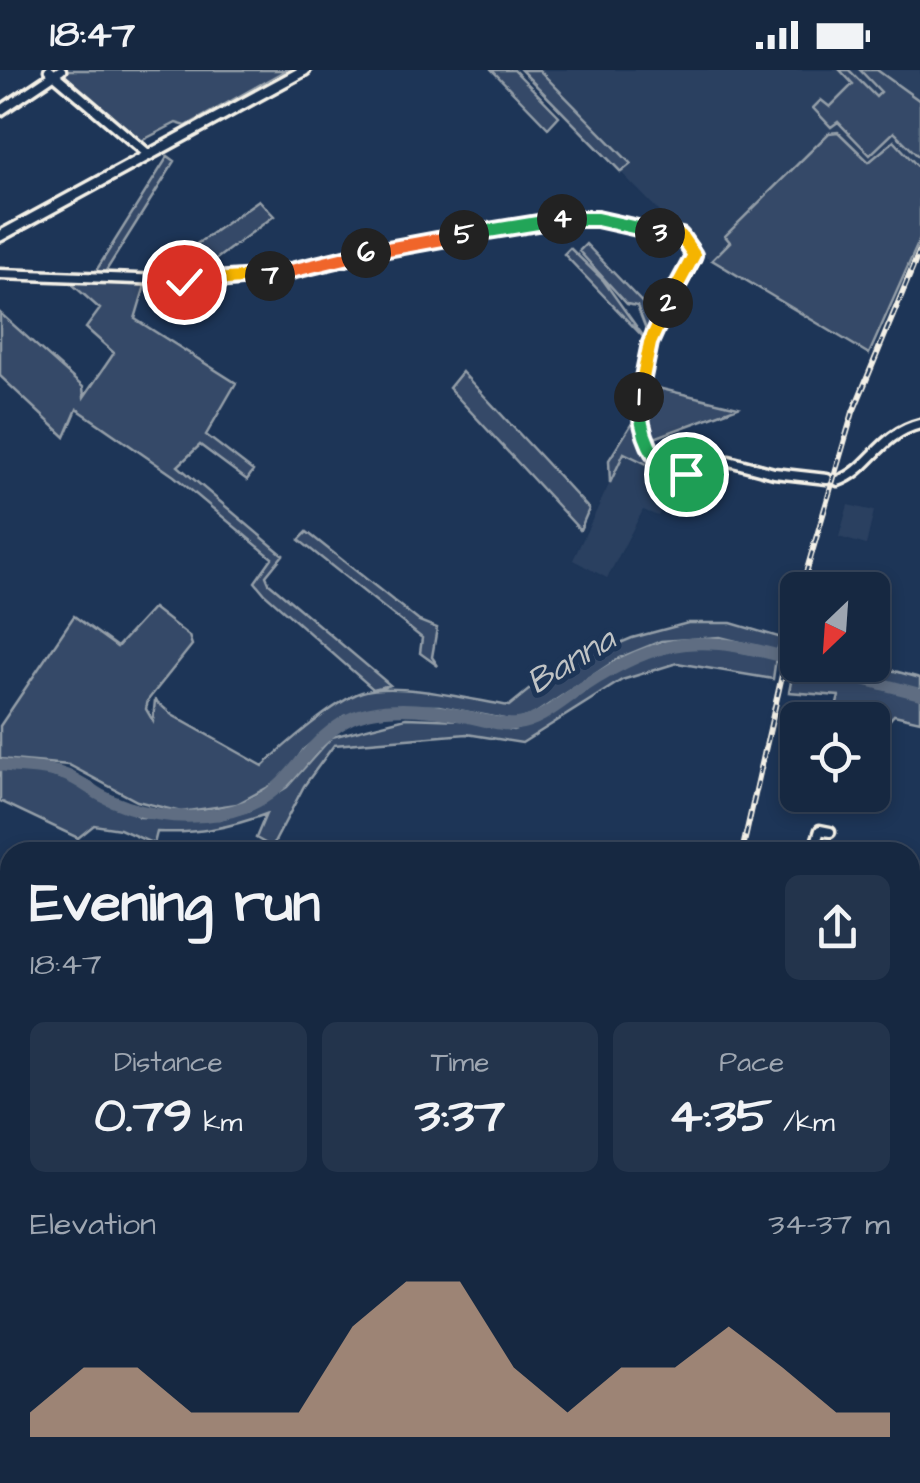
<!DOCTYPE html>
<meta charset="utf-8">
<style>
:root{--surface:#162841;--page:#23344c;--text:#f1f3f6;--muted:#9ea6b1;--line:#35445a;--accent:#d6ab8b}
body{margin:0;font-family:"Architects Daughter",sans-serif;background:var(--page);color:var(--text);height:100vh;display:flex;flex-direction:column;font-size:38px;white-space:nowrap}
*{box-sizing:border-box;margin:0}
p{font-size:32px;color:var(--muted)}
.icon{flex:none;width:55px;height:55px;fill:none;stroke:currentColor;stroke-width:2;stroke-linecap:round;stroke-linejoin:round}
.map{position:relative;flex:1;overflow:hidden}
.panel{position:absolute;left:0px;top:772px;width:920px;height:642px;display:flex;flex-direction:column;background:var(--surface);border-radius:30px 30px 0 0;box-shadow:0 5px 15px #0003,0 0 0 2px var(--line)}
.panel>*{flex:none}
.needle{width:65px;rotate:205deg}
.fabs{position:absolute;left:780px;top:502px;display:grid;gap:20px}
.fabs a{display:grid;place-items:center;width:110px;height:110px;border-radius:15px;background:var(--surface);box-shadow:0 5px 15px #0003,0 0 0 2px var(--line);font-size:50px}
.pin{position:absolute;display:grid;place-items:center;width:85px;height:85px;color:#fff;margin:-42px;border:5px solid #fff;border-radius:50%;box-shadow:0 2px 10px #0007}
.km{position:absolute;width:50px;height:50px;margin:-25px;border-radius:50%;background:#222;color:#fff;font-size:28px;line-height:50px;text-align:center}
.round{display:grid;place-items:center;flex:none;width:105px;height:105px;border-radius:15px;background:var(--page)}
.headline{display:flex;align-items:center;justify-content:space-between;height:170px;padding:0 30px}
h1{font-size:55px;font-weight:700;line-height:75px}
.stats{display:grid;grid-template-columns:repeat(3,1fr);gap:15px;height:170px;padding:10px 30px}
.stats div{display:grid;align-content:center;border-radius:15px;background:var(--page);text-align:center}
.stats b{font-size:50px;font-weight:700}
.stats small{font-size:28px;font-weight:400}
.stats p{font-size:28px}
.chart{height:280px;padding:20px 30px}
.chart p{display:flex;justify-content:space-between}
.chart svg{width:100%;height:180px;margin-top:10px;fill:var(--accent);opacity:.7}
.status{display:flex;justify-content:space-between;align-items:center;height:70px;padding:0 50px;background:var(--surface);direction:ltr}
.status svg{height:28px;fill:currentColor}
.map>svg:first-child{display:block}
.built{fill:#2a4060}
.green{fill:#354a67;stroke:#949ea8;stroke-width:2.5}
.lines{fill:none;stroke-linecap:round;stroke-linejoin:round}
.river{stroke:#5e6d82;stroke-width:12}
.minor-casing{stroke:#f4f1e8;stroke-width:15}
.tertiary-casing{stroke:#f4f1e8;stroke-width:16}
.minor{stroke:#1d3557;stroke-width:8}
.tertiary{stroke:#1d3557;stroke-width:9}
.rail-casing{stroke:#f4f1e8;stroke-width:6}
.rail{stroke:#1d3557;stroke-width:2.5;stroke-dasharray:8;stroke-linecap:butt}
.split-1-casing{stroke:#fff;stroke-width:20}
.split-2-casing{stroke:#fff;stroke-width:20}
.split-3-casing{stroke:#fff;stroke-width:20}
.split-4-casing{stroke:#fff;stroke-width:20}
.split-5-casing{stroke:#fff;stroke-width:20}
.split-6-casing{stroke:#fff;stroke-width:20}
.split-7-casing{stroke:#fff;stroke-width:20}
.split-8-casing{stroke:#fff;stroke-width:20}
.split-1{stroke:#22a559;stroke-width:12}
.split-2{stroke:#f5b400;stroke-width:12}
.split-3{stroke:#f5b400;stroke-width:12}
.split-4{stroke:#22a559;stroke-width:12}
.split-5{stroke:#22a559;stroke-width:12}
.split-6{stroke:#f0652b;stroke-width:12}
.split-7{stroke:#f0652b;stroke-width:12}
.split-8{stroke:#f5b400;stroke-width:12}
.labels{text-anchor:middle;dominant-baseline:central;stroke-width:10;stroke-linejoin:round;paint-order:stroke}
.water-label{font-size:35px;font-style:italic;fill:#c0c3c4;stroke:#1d3557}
</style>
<div class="status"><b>18:47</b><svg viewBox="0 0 49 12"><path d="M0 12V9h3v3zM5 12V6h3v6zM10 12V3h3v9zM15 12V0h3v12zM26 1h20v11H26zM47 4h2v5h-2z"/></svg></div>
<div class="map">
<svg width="920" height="1413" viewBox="0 0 920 1413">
<rect width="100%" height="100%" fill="#1d3557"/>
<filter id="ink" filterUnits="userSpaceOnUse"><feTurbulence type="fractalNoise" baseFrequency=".01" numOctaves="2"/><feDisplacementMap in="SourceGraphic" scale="20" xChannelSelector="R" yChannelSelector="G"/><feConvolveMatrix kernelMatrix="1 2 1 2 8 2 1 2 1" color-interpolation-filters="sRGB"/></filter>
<g filter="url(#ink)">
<path class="built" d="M521 0H920V169L869 284 701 184Z
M624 383 672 405 676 411 658 446 643 440 607 508 573 490Z
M848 435 874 441 866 475 839 467Z"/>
<path class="green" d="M69 0H286L186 56 176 53 139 72 61 6Z
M492 0H514L559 46 548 58Z
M521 0H539L631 94 621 102Z
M840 0H849L876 27 881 22 860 0H877L920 31V88L894 62 870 85 838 52 831 57 813 38 821 30 830 37 853 14Z
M838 62 869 92 894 71 920 99V169L869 284 712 190 730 172 725 166 829 63Z
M168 86 175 91 104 204H94Z
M259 130 274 146 188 210 150 207Z
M586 174 655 246 648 264 637 236 627 234 579 181Z
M570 178 603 210 646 270 564 184Z
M63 206 146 212 135 249 236 313 206 365 253 401 247 410 200 375 178 396 283 485 266 506 269 513 390 615 373 619 265 524 255 512 272 488 174 406 77 339 65 367 0 306V243L83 317 84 327 110 289 114 283 86 258 100 239Z
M462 302 589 439 580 460 449 318Z
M645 315 738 337 649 370 641 334Z
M634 350 646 379 662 395 659 400 624 383 610 413 609 390Z
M307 462 419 551 437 558 432 587 438 596 420 583 422 568 299 470Z
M153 538 189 566 192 575 148 630 146 639 153 651 155 630 172 645 263 696C283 676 335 631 362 622 398 611 472 630 509 636L551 602 632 568 688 553H731L782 568 777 581 720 567 661 571 619 588 533 645 514 651 439 636H393L344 646 304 679 283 709 237 734 181 742 137 731 69 695 0 689V656L74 546 117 577Z
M706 575 776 588 773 609 677 593 622 610 522 673 467 664 334 675 304 716 272 777 256 768 266 744C229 758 196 764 157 762L154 774 120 759 94 755 78 768 0 731V699L39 702 73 711 140 747 219 749 250 740 287 717 332 667 406 648 463 650 513 660 534 653 618 598 658 580Z
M797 581 798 595H873L920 608V651L894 645 873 669 872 650H833L839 626 789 622Z"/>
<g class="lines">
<path class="river" d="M809 595 920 624
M0 695C20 698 42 697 60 703 75 707 87 717 100 725 135 744 180 751 219 744 293 731 291 684 344 652 376 633 429 639 464 646 480 649 500 656 516 654 540 652 562 631 582 618 663 564 705 564 798 591"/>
<g class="minor-casing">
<path id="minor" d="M49 0 149 85
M0 41 61 0
M0 204 219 212 275 205 353 185 557 149H597L681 166 693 180 694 190 649 273 639 327 647 374 667 397 682 403 729 391 774 403 827 409
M838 411C869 401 879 364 920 354
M813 782 820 760 830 762
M910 920 920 929
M0 968H10
M0 1318 10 1302"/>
</g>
<g class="tertiary-casing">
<path id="tertiary" d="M0 166 305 0"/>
</g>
<use href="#minor" class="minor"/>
<use href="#tertiary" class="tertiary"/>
<g class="rail-casing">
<path id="rail" d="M801 520 853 342 920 180
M742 782 798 535
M602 1413 604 1405"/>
</g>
<use href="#rail" class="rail"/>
</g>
</g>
<g class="lines" filter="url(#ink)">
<g class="split-1-casing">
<path id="split-1" d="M639 327C640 359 649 399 686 404"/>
</g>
<g class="split-2-casing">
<path id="split-2" d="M639 327 650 273 668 233"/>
</g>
<g class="split-3-casing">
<path id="split-3" d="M660 163 681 166 694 185 668 233"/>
</g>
<g class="split-4-casing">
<path id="split-4" d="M562 149H597L660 163"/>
</g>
<g class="split-5-casing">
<path id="split-5" d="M464 165 562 149"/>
</g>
<g class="split-6-casing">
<path id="split-6" d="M366 183 464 165"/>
</g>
<g class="split-7-casing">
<path id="split-7" d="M270 206 366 183"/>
</g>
<g class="split-8-casing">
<path id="split-8" d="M184 212 270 206"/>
</g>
<use href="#split-1" class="split-1"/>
<use href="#split-2" class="split-2"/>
<use href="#split-3" class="split-3"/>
<use href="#split-4" class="split-4"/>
<use href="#split-5" class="split-5"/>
<use href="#split-6" class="split-6"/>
<use href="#split-7" class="split-7"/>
<use href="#split-8" class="split-8"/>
</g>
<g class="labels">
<g class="water-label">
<text transform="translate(571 591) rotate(-31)">Banna</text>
</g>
</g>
</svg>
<div class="fabs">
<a><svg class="needle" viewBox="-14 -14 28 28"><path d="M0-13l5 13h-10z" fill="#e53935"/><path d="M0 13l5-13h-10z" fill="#9ea6b1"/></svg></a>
<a><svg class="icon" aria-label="locate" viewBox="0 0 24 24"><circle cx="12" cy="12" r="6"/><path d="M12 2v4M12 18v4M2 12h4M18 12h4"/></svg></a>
</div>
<div class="pin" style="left:686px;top:404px;background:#1e9e55"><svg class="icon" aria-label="arrive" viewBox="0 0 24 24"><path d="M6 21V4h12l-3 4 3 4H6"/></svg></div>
<div class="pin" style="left:184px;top:212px;background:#d93025"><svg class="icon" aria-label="check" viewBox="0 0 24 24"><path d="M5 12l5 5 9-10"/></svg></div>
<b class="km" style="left:639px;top:327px">1</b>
<b class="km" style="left:668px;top:233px">2</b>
<b class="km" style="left:660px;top:163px">3</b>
<b class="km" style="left:562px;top:149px">4</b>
<b class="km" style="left:464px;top:165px">5</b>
<b class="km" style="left:366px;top:183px">6</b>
<b class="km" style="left:270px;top:206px">7</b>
<section class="panel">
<div class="headline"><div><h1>Evening run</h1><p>18:47</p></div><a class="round"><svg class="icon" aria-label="share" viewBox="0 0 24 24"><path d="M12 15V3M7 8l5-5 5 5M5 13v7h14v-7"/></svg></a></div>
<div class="stats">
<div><p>Distance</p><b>0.79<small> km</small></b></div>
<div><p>Time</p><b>3:37</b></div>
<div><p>Pace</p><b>4:35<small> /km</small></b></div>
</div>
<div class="chart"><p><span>Elevation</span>34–37 m</p>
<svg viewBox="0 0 160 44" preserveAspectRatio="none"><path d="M0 44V38L10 27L20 27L30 38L40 38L50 38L60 17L70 6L80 6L90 27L100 38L110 27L120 27L130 17L140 27L150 38L160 38V44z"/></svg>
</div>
</section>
</div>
